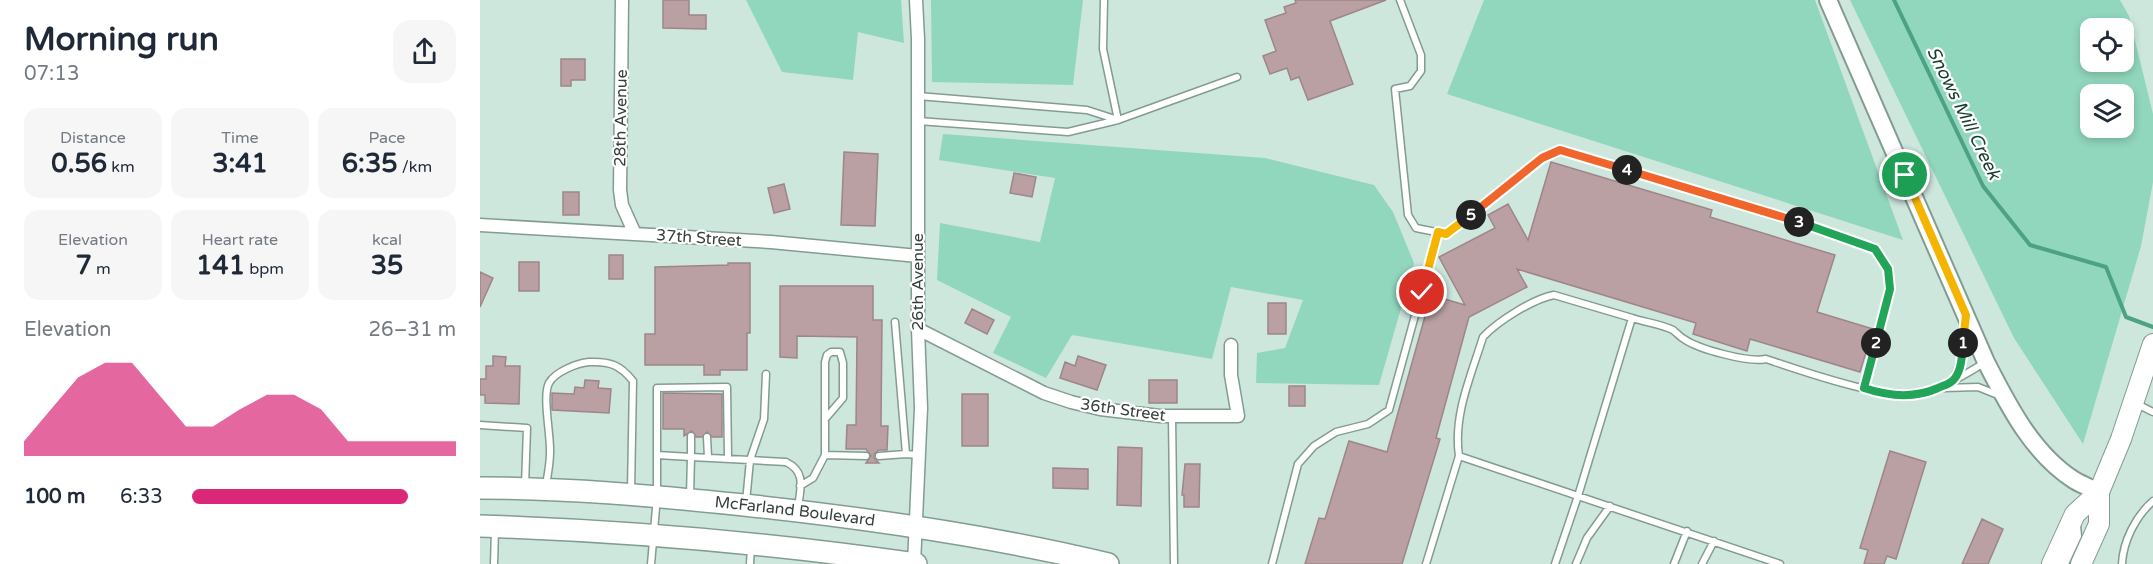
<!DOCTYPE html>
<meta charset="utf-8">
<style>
:root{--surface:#fff;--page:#f6f6f7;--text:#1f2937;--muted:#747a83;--accent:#db2777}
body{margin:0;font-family:"Varela Round",sans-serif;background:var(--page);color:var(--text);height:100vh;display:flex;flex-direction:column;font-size:22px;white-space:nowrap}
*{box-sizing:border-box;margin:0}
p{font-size:20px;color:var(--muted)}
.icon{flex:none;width:33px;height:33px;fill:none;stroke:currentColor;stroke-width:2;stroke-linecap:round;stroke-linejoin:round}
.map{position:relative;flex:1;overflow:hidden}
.side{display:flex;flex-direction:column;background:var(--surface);width:480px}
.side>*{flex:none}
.fabs{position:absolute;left:1600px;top:18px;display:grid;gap:12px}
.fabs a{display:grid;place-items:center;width:54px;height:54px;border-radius:12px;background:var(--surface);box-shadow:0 3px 9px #0003;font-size:30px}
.pin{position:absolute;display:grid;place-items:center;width:51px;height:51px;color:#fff;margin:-26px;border:3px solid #fff;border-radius:50%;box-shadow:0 2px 6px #0007}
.km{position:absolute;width:30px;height:30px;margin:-15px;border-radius:50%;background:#222;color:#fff;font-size:16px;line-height:30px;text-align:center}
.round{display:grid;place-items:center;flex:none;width:63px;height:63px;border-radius:18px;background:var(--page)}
.head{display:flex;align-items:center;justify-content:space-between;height:102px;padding:0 24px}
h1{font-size:33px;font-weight:800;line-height:45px}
.stats{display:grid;grid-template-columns:repeat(3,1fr);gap:9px;height:102px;padding:6px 24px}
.stats div{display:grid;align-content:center;border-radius:15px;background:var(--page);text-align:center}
.stats b{font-size:26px;font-weight:800}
.stats small{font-size:16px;font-weight:400}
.stats p{font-size:16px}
.chart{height:168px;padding:12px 24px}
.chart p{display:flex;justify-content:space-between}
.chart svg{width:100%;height:108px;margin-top:6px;fill:var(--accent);opacity:.7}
ul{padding:0 24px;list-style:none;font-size:20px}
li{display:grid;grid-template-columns:96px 72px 1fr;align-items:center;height:45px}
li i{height:15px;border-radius:8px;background:var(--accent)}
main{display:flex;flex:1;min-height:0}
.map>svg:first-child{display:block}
.green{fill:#91d7bd;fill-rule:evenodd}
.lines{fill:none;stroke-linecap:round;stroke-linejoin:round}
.stream{stroke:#4da286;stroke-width:4}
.building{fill:#baa0a3;stroke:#9e8589;stroke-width:1.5}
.service-casing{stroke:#839c92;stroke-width:9}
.minor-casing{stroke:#839c92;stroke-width:15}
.tertiary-casing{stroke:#839c92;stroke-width:20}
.primary-casing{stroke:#839c92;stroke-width:22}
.trunk-casing{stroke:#839c92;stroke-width:24}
.service{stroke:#fff;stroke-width:6}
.minor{stroke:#fff;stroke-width:12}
.tertiary{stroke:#fff;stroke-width:16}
.primary{stroke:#fff;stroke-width:20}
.trunk{stroke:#fff;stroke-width:21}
.split-1-casing{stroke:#fff;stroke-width:12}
.split-2-casing{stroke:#fff;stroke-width:12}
.split-3-casing{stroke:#fff;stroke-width:12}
.split-4-casing{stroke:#fff;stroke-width:12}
.split-5-casing{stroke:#fff;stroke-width:12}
.split-6-casing{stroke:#fff;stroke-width:12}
.split-1{stroke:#f5b400;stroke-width:8}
.split-2{stroke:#22a559;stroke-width:8}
.split-3{stroke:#22a559;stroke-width:8}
.split-4{stroke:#f0652b;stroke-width:8}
.split-5{stroke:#f0652b;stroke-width:8}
.split-6{stroke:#f5b400;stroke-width:8}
.labels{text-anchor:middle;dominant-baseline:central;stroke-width:4.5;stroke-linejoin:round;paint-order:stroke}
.street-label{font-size:16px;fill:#35403c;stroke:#fff}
.water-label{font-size:18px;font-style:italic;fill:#173d31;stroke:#fff}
</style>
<main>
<section class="side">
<div class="head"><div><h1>Morning run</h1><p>07:13</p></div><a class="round"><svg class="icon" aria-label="share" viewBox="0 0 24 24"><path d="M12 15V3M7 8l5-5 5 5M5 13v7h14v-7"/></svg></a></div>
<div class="stats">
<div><p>Distance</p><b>0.56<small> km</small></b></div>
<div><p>Time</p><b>3:41</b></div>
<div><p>Pace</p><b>6:35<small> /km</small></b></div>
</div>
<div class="stats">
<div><p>Elevation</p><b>7<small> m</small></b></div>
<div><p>Heart rate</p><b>141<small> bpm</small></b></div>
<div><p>kcal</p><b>35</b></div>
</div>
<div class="chart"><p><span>Elevation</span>26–31 m</p>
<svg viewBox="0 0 160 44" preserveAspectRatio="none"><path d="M0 44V38L10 25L20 12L30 6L40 6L50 19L60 32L70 32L80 25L90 19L100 19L110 25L120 38L130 38L140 38L150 38L160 38V44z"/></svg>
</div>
<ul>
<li><b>100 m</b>6:33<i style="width:82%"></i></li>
</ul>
</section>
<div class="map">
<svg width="1673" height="564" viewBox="0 0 1673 564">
<rect width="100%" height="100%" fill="#cde7dd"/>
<path class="green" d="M266 0H421L424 43 378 32 373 80 302 72Z
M451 0H603L593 85 452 82Z
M1004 0H1335L1423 240 967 94Z
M1370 0H1640L1649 16 1673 114V182L1661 246 1603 444 1534 338ZM1611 28H1644V62H1611ZM1611 94H1644V128H1611Z
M463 134 785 158 894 185 913 212 934 263 899 385 776 383 777 353 805 348 823 300 751 287 732 359 592 335 566 378 513 353 531 317 457 280 460 223 560 242 575 178 459 160Z"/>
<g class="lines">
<path class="stream" d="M1414 0 1503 186 1550 245 1626 267 1646 317 1673 327"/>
</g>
<path class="building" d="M183 0H209V15H226V29L183 28Z
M815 0H906L850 21 873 84 828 100 819 77 811 80 807 68 790 74 783 56 796 51 785 20 806 13 804 7 816 3Z
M81 59H105V80H91V86H81Z
M364 152 398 154 395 226 361 225Z
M1071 162 1232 210 1230 217 1355 255 1337 312 1393 329 1380 372 1270 339 1267 351 1213 334 1216 323 1037 269 1047 287 989 317 956 438 960 439 922 564H825L839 518 845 519 869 441 907 452 951 295 985 305 959 257 1015 228 1008 215 1028 204 1048 240Z
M534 173 556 177 552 197 530 193Z
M304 184 310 209 294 213 288 188Z
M83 192H99V215H83Z
M129 255H143V279H129Z
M39 262H59V291H39Z
M248 263H270V333H267V370H240V375H224V365H165V334H175V267L248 265Z
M0 272 13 278 0 307Z
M300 286H393V320H402L401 426H408L407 450H399L394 454V458L399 463H386L391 456 386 449H366L367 425H376L377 337 317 336V358L300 357Z
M788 303H806V334H788Z
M492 309 514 320 507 334 485 323Z
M13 356 26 357 25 366H40L39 404 5 403V395H0V379H6V366H13Z
M598 356 626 365 617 390 580 378 585 362 595 366Z
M105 380 119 381 118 388 131 389 129 413 72 410V393L94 394 95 387 104 388Z
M669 380H697V403H669Z
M809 386H825V406H809Z
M183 393 242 394V437H232L227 432 222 437H216L212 431 204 436V429H183Z
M482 394H508V446H482Z
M638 447 662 448 661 506 637 505Z
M1410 451 1446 462 1416 559 1407 556 1404 564H1384L1388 550 1380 548Z
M705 464H720L719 507H704V495H702Z
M573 468 608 469V489L573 488Z
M1502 519 1523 529 1508 564H1482Z"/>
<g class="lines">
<g class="service-casing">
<path id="service" d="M624 0 623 49 638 120 757 77
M920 0 941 55V71L930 86 915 89 928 215 936 228 966 234 1062 158 1080 150 1348 231 1394 249 1408 269 1410 289 1384 388
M438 96 607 110 638 120 588 132 438 121
M415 322 426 454 438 455
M1472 381C1483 363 1483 345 1485 325
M1464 388 1498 387 1518 395
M1655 403 1673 412
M692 417 694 564
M0 425 47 428 45 486
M227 437 228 457
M177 455 211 457V436
M345 455 386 456
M399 456 426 454
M979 456 1300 564
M66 485C68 474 70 463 70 453 71 436 62 396 69 383 75 372 97 363 109 362 130 361 140 365 153 381L151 491
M320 486 333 478 345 455V362L347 355 351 352H360L363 363V398L345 419
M210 496 211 457 306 462C327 472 320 489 318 508
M266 502 270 460 284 419 286 374
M14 564 15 530
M171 564 177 497V388L247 387 248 457
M270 564 271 547
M792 564 818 464 834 446 856 432 888 424 909 410 958 232
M946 564 979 456C973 415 991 376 1003 337 1018 321 1053 299 1074 295L1152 318
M1075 564 1098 496 1152 318C1164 322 1181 324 1193 330 1197 333 1200 337 1204 339 1218 349 1269 363 1286 359 1322 371 1414 404 1448 392 1469 385 1487 373 1506 362
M1096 564 1107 538 1130 506
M1194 564 1207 531
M1222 564 1234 541
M1585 564 1598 536 1597 526
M1642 564C1643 541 1656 516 1673 501"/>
</g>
<g class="minor-casing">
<path id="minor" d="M142 0 140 190 142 205 155 234
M0 225 291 242 438 256
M438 329 564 393 591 402 620 409 680 416H758L751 375V345
M434 564 441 408 438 329V39L436 0"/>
</g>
<g class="tertiary-casing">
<path id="tertiary" d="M1348 0 1506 362C1528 405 1552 453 1594 480 1602 485 1611 488 1619 492"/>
</g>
<g class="primary-casing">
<path id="primary" d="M1572 564 1595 514 1619 492
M1601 564 1619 524V492L1641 439 1673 344"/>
</g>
<g class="trunk-casing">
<g id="trunk">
<path id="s1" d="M0 488C88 488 176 496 264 505 386 518 508 535 628 564"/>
<path d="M0 526C146 531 291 543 436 564"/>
</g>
</g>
<use href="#service" class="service"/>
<use href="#minor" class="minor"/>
<use href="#tertiary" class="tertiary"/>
<use href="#primary" class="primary"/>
<use href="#trunk" class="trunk"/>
</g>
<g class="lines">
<g class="split-1-casing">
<path id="split-1" d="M1425 175 1486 315 1483 343"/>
</g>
<g class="split-2-casing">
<path id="split-2" d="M1396 343 1384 388C1408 396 1434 399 1458 388 1462 386 1467 385 1471 382 1482 374 1482 355 1483 343"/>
</g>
<g class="split-3-casing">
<path id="split-3" d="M1319 222 1395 249 1408 269 1410 289 1396 343"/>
</g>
<g class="split-4-casing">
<path id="split-4" d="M1147 170 1319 222"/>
</g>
<g class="split-5-casing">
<path id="split-5" d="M991 215 1062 158 1080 150 1147 170"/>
</g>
<g class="split-6-casing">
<path id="split-6" d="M942 292 958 232 966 234 991 215"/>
</g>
<use href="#split-1" class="split-1"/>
<use href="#split-2" class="split-2"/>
<use href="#split-3" class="split-3"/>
<use href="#split-4" class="split-4"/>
<use href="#split-5" class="split-5"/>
<use href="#split-6" class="split-6"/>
</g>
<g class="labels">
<g class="street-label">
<text transform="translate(141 118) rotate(-89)">28th Avenue</text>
<text transform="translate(219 238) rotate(4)">37th Street</text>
<text transform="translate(438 282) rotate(-90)">26th Avenue</text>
<text transform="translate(643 410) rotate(8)">36th Street</text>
<text stroke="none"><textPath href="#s1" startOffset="316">McFarland Boulevard</textPath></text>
</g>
<g class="water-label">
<text transform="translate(1484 113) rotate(64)">Snows Mill Creek</text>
</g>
</g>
</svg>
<div class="fabs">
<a><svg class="icon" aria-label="locate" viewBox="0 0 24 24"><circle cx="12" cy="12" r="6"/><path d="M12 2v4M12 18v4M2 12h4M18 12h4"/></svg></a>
<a><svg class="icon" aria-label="layers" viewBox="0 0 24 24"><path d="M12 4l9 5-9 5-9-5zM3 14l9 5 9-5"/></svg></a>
</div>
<div class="pin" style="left:1425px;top:175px;background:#1e9e55"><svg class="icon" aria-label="arrive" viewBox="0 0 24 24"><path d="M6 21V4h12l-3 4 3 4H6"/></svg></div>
<div class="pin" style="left:942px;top:292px;background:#d93025"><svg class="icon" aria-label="check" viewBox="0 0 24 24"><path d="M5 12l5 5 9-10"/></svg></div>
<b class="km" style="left:1483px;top:343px">1</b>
<b class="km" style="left:1396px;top:343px">2</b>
<b class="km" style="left:1319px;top:222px">3</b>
<b class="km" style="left:1147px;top:170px">4</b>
<b class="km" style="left:991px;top:215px">5</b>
</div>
</main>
